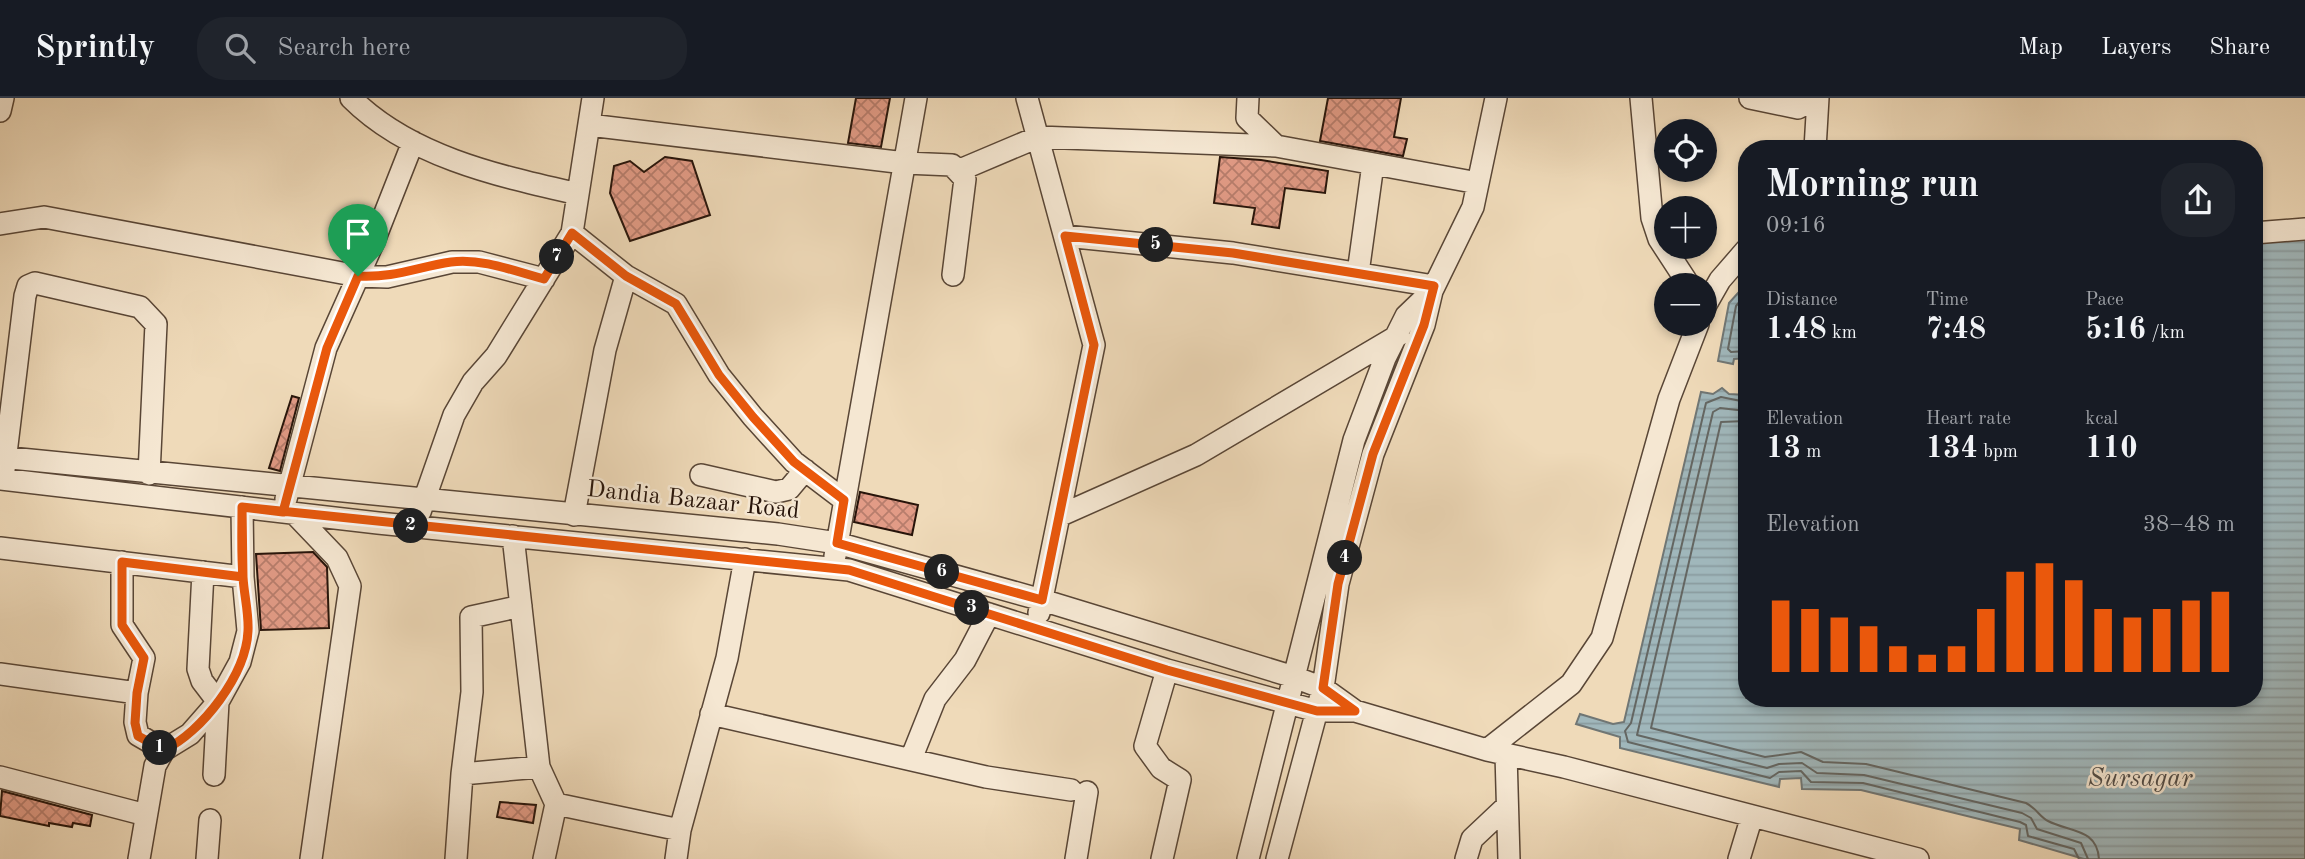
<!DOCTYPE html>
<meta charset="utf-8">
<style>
:root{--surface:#171b24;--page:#20242c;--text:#f1f3f6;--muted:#9ea1a6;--line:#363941;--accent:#ea580c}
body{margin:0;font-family:"Old Standard TT",serif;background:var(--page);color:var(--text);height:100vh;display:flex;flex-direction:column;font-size:26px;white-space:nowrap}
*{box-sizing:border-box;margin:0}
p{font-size:23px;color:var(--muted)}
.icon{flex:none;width:38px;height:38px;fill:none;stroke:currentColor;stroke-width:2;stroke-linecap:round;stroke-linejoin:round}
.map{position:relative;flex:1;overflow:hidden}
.side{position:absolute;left:1738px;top:42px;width:525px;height:567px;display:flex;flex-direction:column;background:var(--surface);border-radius:28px;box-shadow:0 4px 10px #0003}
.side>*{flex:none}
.tools{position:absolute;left:1654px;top:21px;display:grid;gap:14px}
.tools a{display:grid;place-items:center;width:63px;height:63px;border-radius:50%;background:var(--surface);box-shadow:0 4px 10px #0003;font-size:35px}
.pin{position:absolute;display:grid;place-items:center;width:60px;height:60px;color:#fff;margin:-72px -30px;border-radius:50% 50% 50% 0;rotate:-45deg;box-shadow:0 0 7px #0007}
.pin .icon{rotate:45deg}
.km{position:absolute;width:35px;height:35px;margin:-18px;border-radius:50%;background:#222;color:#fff;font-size:19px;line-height:35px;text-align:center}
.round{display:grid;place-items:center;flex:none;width:74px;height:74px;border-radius:28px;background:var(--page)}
.summary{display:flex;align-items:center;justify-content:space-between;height:119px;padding:0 28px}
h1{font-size:38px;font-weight:700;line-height:52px}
.figures{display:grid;grid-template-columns:repeat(3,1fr);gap:10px;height:119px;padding:7px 28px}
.figures div{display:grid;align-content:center}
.figures b{font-size:30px;font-weight:700}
.figures small{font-size:19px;font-weight:400}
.figures p{font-size:19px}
.chart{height:196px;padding:14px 28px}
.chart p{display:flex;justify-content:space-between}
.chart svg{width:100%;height:126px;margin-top:7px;stroke:var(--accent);stroke-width:6}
header{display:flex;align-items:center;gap:42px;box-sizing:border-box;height:98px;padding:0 35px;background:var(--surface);border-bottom:2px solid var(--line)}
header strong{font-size:33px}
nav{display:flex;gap:38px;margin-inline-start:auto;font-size:24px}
.search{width:490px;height:63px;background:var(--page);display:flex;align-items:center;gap:18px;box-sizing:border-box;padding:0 24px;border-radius:28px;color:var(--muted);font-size:26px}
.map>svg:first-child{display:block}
.water{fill:url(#water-rules);stroke:#707674;stroke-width:2}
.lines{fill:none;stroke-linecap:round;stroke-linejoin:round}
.shore{stroke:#646662;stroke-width:2}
.building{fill:url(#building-cross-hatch);stroke:#27140a;stroke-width:2}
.minor-casing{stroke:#594636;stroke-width:24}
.minor{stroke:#f5e7d2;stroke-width:21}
.route-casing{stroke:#fff;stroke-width:14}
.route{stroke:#ea580c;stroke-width:9}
.labels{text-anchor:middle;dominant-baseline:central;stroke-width:5;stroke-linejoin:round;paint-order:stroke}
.street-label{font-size:24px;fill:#27140a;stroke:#f5e7d2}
.water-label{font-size:26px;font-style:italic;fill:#514d48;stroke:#f5e7d2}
</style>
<header>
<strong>Sprintly</strong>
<div class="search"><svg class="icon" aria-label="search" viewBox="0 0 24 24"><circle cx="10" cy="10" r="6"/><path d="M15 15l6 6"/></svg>Search here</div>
<nav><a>Map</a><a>Layers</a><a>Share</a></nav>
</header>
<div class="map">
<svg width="2305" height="761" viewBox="0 0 2305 761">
<defs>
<pattern id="water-rules" width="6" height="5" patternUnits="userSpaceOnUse" patternTransform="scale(1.75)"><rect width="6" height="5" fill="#a0b7bb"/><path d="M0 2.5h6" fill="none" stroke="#8a9c9f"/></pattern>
<pattern id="building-cross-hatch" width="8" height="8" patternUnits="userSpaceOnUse" patternTransform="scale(1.75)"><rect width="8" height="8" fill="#e29b86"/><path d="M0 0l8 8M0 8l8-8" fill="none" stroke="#b77d6c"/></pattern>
</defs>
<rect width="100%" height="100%" fill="#efdab9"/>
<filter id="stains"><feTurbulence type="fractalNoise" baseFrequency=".00286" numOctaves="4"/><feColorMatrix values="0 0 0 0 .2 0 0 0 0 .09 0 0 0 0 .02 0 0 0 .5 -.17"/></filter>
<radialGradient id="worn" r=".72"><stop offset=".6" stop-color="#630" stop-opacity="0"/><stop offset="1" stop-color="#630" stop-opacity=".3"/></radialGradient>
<path class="water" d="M2305 134V761H2084L2019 742 2020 731 1861 692 1802 691 1801 680 1780 681 1779 689 1620 650V639L1576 626 1580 616 1613 626 1624 624 1701 294 1713 296 1722 290 1729 296 1746 297V600H2254V138Z
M1746 186V260L1734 261 1733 266 1718 263 1729 205Z"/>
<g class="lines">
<path class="shore" d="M1746 196 1736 208 1728 251 1731 254 1746 253
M1746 304 1721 299 1706 305 1631 625 1625 633 1628 644 1770 680 1779 674 1801 673 1811 684 1863 685 2020 724 2026 727 2028 738 2074 751 2079 761
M1746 313 1720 310 1713 314 1637 637 1767 670 1779 666 1802 665 1817 675 1864 677 2022 715 2031 720 2037 731 2081 745 2088 761
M1746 323 1721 324 1651 630 1765 659 1801 654 1823 664 1866 666 2026 705C2036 710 2040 719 2048 723 2069 734 2097 730 2099 761"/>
</g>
<path class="building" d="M856 0H890L881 49 848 45Z
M1328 0H1401L1394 39 1407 41 1403 58 1320 43Z
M665 59 692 63 710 117 630 143 610 95 614 68 630 63 644 74Z
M1220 59 1261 62 1328 73 1325 95 1285 90 1279 130 1252 126 1255 110 1214 105Z
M292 298 299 300 280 373 269 370Z
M860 394 918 407 912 437 854 424Z
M313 454 327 469 329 530 261 532 256 456Z
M2 693 92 717 90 728 73 725 72 729 49 725V728L0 718Z
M500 704 536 707 533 725 497 719Z"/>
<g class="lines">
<g class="minor-casing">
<path id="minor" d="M351 0C410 59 499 78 578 96
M1027 0 1094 247 1039 515
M1248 0 1247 20 1276 48 1478 85
M1641 0 1652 120 1659 141 1689 187
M1750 0 1798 10 1817 0
M0 13 3 0
M589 27 905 65 952 67 965 81 953 177
M1815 51 1818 0
M960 72 1038 39 1276 48
M0 126 44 119 358 178 387 179 452 164H479L544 181
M572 135 626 178 676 206 719 277 753 319 794 364 844 402
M2254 135 2305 131
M1065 138 1233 155 1434 188
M1358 175 1373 66
M1704 210 1720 182 1746 152
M0 359 778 436 837 445 1042 502 1294 579 1323 590 1355 613
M4 372 25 198 28 188 35 185 140 209 156 226 149 376
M701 377 776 394 789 391 805 372
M0 381 378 425 849 472 1167 572 1317 613H1355L1487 652 1564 669 1918 761
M286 401 326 250 374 143 413 44
M420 414 454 317 473 284 496 258 572 135 593 0
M294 415 337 460 350 488 311 761
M574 417 605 252 626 178
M1059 418 1196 357 1399 237
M513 438 539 669 556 706 544 761
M0 450 243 479
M835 458 916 0
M122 464V527L144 560 137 595 135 624 138 637 164 652 190 636 218 604 202 583 198 571 203 474
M0 576 137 595
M711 616 986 679 1071 692
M1487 652 1571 586 1602 540 1669 301 1698 226
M1506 656 1509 761
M911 661 935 601 965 562 989 516
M462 676 472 594 471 519 521 508
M214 677 218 604 240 564 248 533 243 479 242 409
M0 679 146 717
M556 706 680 732 727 560 745 461
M139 761 155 668 164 652
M207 761 210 722
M456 761 462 676 539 669
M676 761 680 732
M1076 761 1087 694
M1162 761 1180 682 1161 670 1145 648 1167 572
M1248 761 1354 342 1385 260 1406 218 1432 193
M1277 761 1323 590 1338 486 1373 356 1424 227 1432 193 1473 109 1496 0
M1466 761 1472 741 1507 708
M1739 761 1752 718"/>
</g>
<use href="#minor" class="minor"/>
</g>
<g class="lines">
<g class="route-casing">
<path id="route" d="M358 178 327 250 283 414 242 409C242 432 241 456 243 479 244 497 249 515 248 533 246 577 202 634 164 652L138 638 135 625 137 595 144 560 122 527V464L243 479 242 409 849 472 1167 572 1317 613H1355L1323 590 1338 486 1373 356 1424 227 1434 188 1233 155 1065 138 1094 247 1042 502 837 445 844 402 794 364 753 319 719 277 676 206 626 178 572 135 544 181C514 173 482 160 451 164 417 169 395 180 358 178"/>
</g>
<use href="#route" class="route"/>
</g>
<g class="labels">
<g class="street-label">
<text transform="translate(693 403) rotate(6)">Dandia Bazaar Road</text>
</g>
<g class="water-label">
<text x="2140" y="681">Sursagar</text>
</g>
</g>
<rect width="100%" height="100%" filter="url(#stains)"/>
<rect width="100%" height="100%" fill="url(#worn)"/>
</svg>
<div class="tools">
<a><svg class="icon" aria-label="locate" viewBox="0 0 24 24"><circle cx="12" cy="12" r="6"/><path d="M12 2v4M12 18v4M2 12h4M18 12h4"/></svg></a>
<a>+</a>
<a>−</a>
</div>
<div class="pin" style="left:358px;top:178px;background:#1e9e55"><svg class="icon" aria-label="arrive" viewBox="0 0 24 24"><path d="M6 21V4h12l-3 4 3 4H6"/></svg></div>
<b class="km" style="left:160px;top:650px">1</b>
<b class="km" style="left:411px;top:428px">2</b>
<b class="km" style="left:972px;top:510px">3</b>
<b class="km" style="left:1345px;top:460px">4</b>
<b class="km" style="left:1156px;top:147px">5</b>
<b class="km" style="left:942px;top:474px">6</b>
<b class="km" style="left:557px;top:159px">7</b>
<section class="side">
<div class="summary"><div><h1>Morning run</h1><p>09:16</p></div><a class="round"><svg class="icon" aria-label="share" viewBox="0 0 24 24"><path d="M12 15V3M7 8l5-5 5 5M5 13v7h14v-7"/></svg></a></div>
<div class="figures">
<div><p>Distance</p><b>1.48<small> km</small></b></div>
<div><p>Time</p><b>7:48</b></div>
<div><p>Pace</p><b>5:16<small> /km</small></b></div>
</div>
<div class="figures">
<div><p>Elevation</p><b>13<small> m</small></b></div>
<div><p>Heart rate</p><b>134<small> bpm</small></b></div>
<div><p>kcal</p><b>110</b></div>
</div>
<div class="chart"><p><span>Elevation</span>38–48 m</p>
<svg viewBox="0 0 160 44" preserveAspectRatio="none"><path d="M5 44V19M15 44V22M25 44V25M35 44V28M45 44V35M55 44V38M65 44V35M75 44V22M85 44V9M95 44V6M105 44V12M115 44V22M125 44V25M135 44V22M145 44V19M155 44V16"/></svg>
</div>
</section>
</div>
